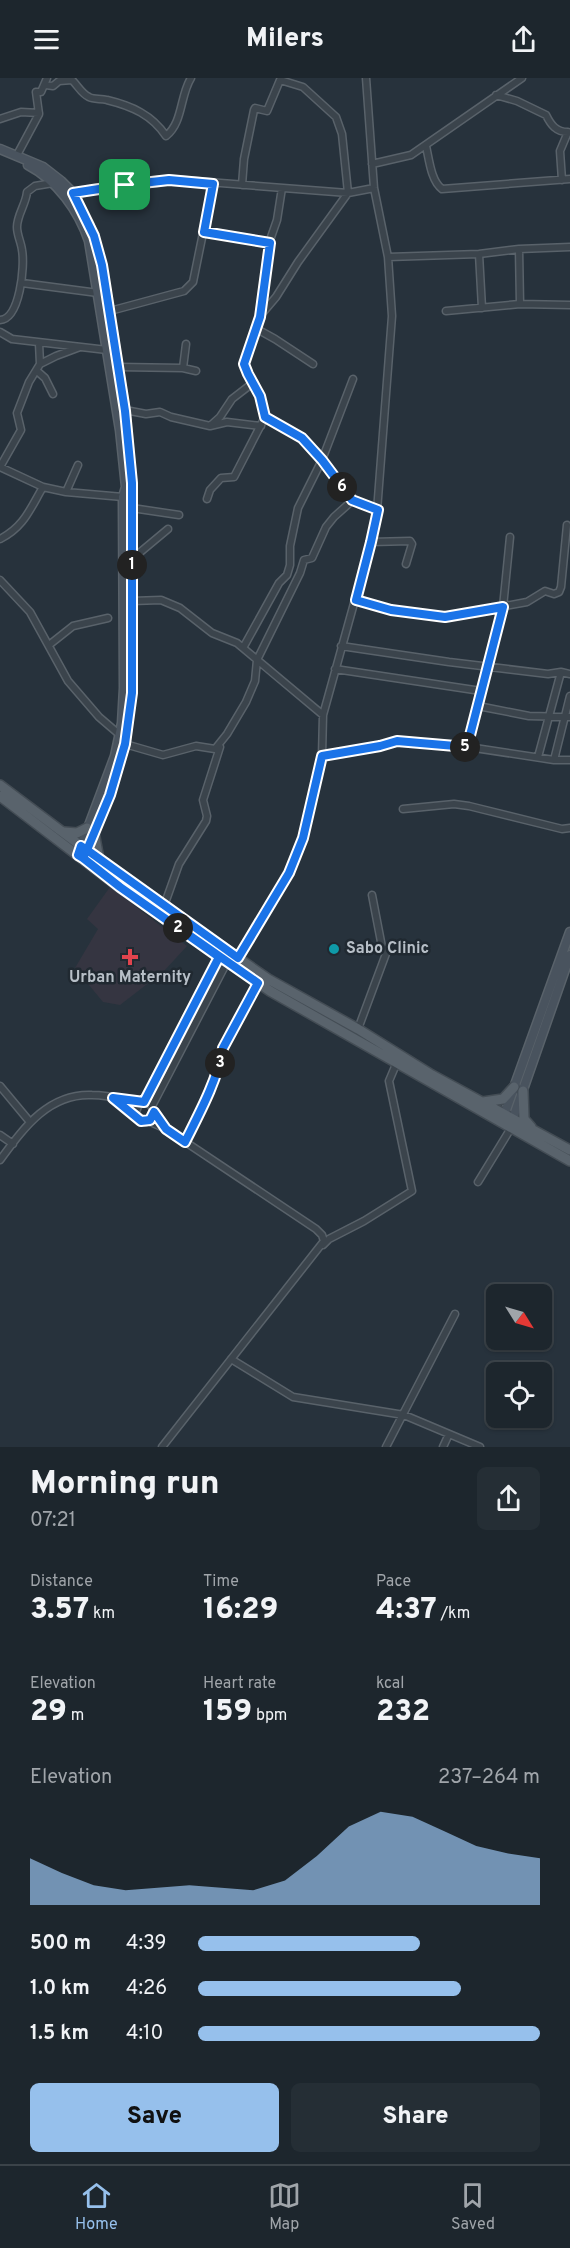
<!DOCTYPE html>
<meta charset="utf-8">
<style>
:root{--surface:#1d262d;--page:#252e35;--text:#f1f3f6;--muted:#a0a5aa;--line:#3b4349;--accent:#96c0ec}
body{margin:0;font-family:Overpass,sans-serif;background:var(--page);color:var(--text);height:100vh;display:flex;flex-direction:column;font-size:22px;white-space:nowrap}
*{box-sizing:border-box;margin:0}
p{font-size:20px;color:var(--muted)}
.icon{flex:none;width:33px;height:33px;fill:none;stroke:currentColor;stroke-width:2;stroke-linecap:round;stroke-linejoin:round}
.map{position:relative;height:1369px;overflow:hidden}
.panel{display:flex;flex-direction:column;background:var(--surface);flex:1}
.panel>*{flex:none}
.needle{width:39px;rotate:127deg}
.buttons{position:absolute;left:486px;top:1206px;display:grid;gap:12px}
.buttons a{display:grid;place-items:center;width:66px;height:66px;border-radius:9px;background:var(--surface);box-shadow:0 2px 4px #0004,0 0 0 2px var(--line);font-size:30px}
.pin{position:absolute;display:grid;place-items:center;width:51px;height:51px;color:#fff;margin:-26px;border-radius:12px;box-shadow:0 3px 9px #0006}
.km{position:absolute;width:30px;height:30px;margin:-15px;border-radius:50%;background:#222;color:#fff;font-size:16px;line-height:30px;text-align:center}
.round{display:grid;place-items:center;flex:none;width:63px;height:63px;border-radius:9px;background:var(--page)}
.head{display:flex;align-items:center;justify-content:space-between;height:102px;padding:0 30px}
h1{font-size:33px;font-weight:800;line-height:45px}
.metrics{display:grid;grid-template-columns:repeat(3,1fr);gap:9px;height:102px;padding:6px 30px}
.metrics div{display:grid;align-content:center}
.metrics b{font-size:30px;font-weight:800}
.metrics small{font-size:16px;font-weight:400}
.metrics p{font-size:16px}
.chart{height:168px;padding:12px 30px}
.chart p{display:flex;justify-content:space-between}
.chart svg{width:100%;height:108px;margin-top:6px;fill:var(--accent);opacity:.7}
.primary-button{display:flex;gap:12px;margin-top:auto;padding:12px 30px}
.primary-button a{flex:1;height:69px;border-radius:9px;background:var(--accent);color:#111;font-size:24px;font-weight:800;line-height:69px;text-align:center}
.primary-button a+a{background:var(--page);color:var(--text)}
ul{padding:0 30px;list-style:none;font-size:20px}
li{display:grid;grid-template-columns:96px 72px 1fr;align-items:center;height:45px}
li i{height:15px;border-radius:8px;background:var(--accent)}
header{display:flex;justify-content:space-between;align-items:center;height:78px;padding:0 30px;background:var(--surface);font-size:27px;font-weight:800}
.dock{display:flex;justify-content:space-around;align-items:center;height:84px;border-top:2px solid var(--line);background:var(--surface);font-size:16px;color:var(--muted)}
.dock a{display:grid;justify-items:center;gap:3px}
.dock .on{color:var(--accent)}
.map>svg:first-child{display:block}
.medical{fill:#353541}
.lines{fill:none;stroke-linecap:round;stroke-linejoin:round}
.street-casing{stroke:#59626a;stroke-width:9}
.secondary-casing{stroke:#59626a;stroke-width:11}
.primary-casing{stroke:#444d55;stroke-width:12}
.street{stroke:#3b444c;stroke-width:6}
.secondary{stroke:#49535e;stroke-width:8}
.primary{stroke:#59636c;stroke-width:9}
.route-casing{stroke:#fff;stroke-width:12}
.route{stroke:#1a73e8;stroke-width:8}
.culture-dot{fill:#0f9aa8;stroke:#202931;stroke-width:2}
.health-dot{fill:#e0444e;stroke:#202931;stroke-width:2}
.labels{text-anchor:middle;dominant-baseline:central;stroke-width:5;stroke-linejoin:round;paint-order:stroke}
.poi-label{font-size:16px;font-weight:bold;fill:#b7bfc7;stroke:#202931;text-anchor:start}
</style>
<header><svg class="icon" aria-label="menu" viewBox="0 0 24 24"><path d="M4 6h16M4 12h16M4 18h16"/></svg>Milers<svg class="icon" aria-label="share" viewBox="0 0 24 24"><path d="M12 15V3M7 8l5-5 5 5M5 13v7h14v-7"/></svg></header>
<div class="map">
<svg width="570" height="1369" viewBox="0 0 570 1369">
<rect width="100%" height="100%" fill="#27323c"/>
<path class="medical" d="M110 809 187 868 164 893 120 927 103 924 75 890 98 851 87 841Z"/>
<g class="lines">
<g class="street-casing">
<path id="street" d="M46 7 53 8 59 3 72 2C78 8 82 16 89 19 94 22 101 20 107 22 132 28 152 37 166 58 183 45 180 17 191 0
M496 17 517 23 546 37C551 47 556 54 568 54L560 73 562 102
M0 41 21 34 39 35
M426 68C429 81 431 103 442 111L570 101
M17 77 39 36 36 14H41L47 0
M372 86 411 77 522 0
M242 107 244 81 254 32 255 30 267 33 280 2 303 9 336 39 342 56 348 115 298 184 276 219 259 239
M73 115 117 107 169 101 348 115 374 110
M204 154 269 165
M519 171 520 226
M479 176 482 230
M388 179 479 176 519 171 570 169
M22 205 98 215
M110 233 184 213 193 204 213 106
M446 233 520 226 570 227
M0 242C20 241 25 188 22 172 21 164 17 157 17 149 17 137 26 126 27 114L35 108 53 105
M255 250 275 261 313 286
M0 254 12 261 107 272
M39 265 40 286
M118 289 183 290 196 293
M183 290 186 266
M37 293 45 300 53 316
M254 304 232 321 220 339 210 348 227 344 261 348
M125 332 146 336 160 334 171 339 210 348
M265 339 302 360 322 382 353 422
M0 389 21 352 17 335 29 304 40 286 56 278 80 269
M0 389 43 409 66 414 123 419
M66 414 78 387
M207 421 210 412 221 400 234 399 265 339 260 318 248 296 245 286 259 239 269 165 277 142 282 110
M132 430 179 437
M0 461C24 449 30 431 43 409
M371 464 410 463 412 466 406 486
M132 481 168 451
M0 502 30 534 68 603 99 639 120 657
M355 522 391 532 445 539 527 524 545 513 554 516 559 514 561 509 567 447
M132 523 161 522 180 530 212 555 237 565 323 637
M49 567 73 548 108 540
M341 568 449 584 548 596 561 594 570 596
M243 570 279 505 287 497 290 487V468L298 430 322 382 353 301
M335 591 481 613
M478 628 529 638 570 639
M125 666 163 677 196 668 215 671 227 656 246 624 255 603 257 582 300 495 304 482 312 480 326 449 334 439 353 422 377 433
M467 669 503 529 510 459
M322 678 380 668 397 663 455 667 554 682H570
M538 679 561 594
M554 682 570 618
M403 731 454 726 469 728 562 751 570 750
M164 828 179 786 206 743 207 738 203 722 220 669
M238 880 289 795 303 760 322 678 323 637 371 464 377 433 392 238 388 179 374 110 366 0
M358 951 387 873 382 869 372 817
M0 1008 30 1044
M113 1021 136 1038
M144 1025 219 879
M152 1028 227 884
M154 1034 153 1040 146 1044 139 1042 135 1036 139 1026 144 1025 150 1026 165 1050
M148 1043 166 1051 316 1151 322 1157 324 1163 162 1369
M0 1057 13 1066
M185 1064C200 1034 217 1003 223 970L258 905
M0 1082C23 1051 48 1015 92 1017 109 1017 126 1022 143 1025
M478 1104 511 1050
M323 1167 329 1161 364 1143 412 1113 389 1003 397 984
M231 1281 293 1319 404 1337 480 1369
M386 1369 455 1236
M443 1369 449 1356"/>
</g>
<g class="secondary-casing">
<path id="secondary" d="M0 71 43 89 61 103 73 115 89 146 102 187 125 332 132 405V615L125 666 110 717 85 777
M28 87C57 102 79 133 89 163L120 352 126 409 123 419 124 610 122 645 115 678 79 774
M503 1040 570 854
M511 1046 570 877"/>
</g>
<g class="primary-casing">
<path id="primary" d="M0 707 125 801 268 901 358 951 432 997 570 1072
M0 718 119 809 270 913 570 1083
M64 754 77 755 87 750
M94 754 99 781
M523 1013 524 1041 531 1049
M483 1024 503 1021 514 1009"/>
</g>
<use href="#street" class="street"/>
<use href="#secondary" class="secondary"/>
<use href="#primary" class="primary"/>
</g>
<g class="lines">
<g class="route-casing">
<path id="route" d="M125 107 73 115 94 158 102 187 125 333 132 405V615L125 666 110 717 87 772 81 768 78 777 83 780 120 809 219 879 144 1024 113 1020 141 1043 150 1042 154 1034 166 1051 185 1064C200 1034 217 1003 223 970L258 905 120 809 83 780 87 772 238 880 289 795 303 760 322 678 380 668 397 663 467 669 503 529 445 539 391 532 356 522 371 464 378 432 352 422 322 382 302 360 265 339 260 318 248 296 244 286 260 239 270 165 204 154 213 106 169 102 125 107"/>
</g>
<use href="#route" class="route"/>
</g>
<circle class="culture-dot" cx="334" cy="871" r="6"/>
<path class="health-dot" d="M127 870h6v6h6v6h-6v6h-6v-6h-6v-6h6z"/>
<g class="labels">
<g class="poi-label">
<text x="346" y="871">Sabo Clinic</text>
<text x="130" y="900" text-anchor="middle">Urban Maternity</text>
</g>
</g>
</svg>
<div class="buttons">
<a><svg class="needle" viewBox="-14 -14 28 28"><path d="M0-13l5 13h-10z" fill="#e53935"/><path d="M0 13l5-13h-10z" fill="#a0a5aa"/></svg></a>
<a><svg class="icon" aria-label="locate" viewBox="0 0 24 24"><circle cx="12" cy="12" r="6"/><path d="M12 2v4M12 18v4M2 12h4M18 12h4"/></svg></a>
</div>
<div class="pin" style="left:125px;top:107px;background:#1e9e55"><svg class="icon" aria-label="arrive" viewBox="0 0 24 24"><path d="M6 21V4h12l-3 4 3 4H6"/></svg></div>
<b class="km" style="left:132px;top:487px">1</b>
<b class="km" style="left:178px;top:850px">2</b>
<b class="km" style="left:220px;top:985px">3</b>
<b class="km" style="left:465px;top:669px">5</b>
<b class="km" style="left:342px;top:409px">6</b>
</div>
<section class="panel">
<div class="head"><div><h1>Morning run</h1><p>07:21</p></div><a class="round"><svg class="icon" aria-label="share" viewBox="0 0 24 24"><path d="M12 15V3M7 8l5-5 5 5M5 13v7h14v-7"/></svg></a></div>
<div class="metrics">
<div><p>Distance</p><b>3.57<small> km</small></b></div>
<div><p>Time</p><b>16:29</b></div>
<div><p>Pace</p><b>4:37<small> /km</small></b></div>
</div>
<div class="metrics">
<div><p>Elevation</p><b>29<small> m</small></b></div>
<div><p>Heart rate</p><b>159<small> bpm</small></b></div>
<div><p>kcal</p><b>232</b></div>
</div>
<div class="chart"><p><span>Elevation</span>237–264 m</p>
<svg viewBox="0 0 160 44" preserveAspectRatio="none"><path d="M0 44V25L10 31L20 36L30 38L40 37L50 36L60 37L70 38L80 34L90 24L100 12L110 6L120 8L130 14L140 20L150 23L160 25V44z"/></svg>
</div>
<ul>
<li><b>500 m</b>4:39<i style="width:65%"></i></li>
<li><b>1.0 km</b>4:26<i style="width:77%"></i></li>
<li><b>1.5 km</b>4:10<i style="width:100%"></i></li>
</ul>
<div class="primary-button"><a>Save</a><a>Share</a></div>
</section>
<nav class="dock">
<a class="on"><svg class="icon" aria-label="home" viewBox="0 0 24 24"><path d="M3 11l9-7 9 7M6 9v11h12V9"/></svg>Home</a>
<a><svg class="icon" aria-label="map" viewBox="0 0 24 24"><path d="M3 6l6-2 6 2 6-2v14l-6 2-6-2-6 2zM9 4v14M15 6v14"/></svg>Map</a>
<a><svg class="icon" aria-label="saved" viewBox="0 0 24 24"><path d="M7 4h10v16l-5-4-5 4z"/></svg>Saved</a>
</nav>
